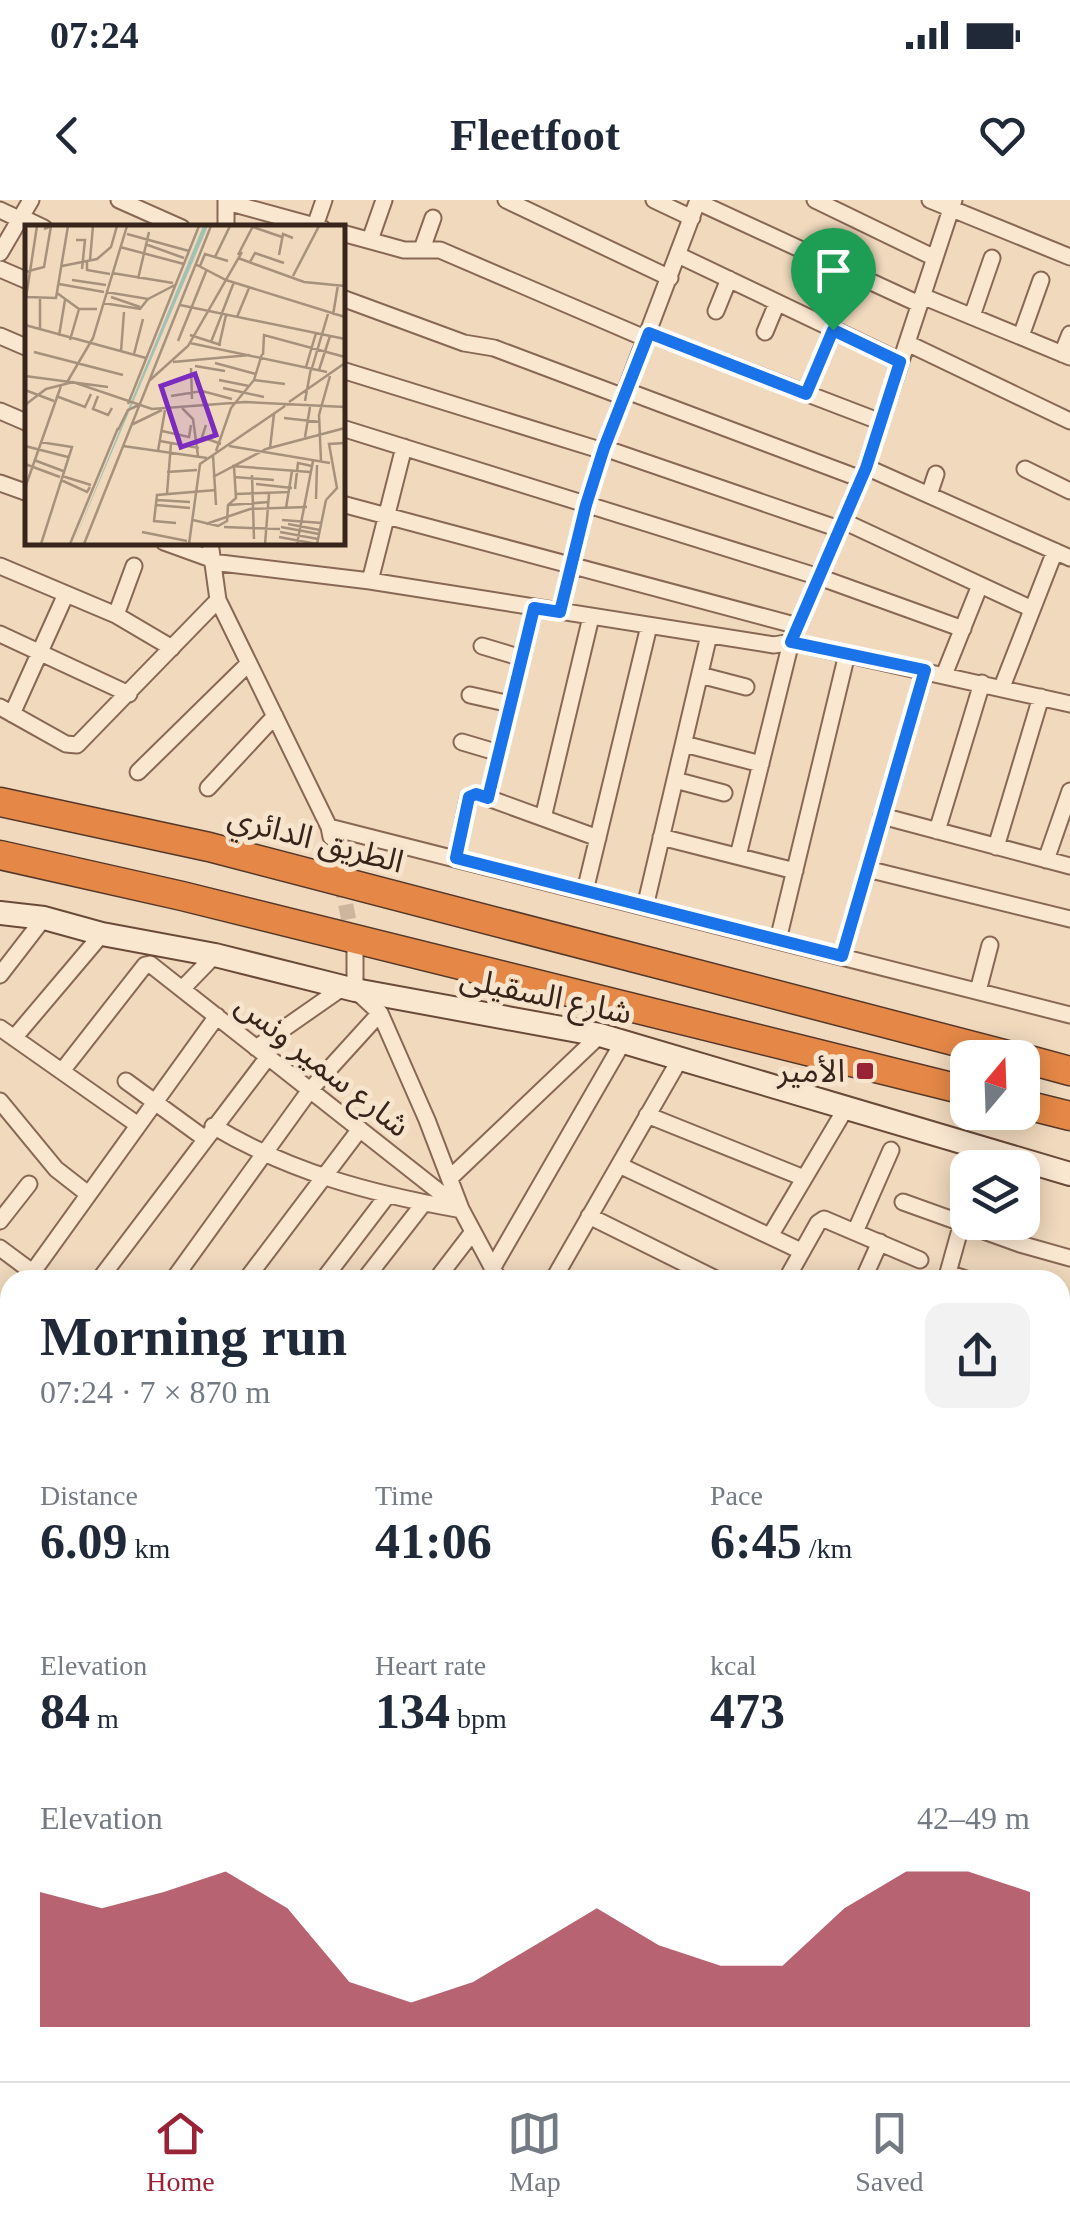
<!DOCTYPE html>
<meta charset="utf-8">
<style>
:root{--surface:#fff;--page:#f2f2f3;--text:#1f2937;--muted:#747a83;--line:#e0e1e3;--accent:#9a2236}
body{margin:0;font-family:"Times New Roman","Noto Sans Arabic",serif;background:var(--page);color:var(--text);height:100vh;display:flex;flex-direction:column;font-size:38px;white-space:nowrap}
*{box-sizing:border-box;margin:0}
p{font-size:32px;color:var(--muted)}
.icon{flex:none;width:55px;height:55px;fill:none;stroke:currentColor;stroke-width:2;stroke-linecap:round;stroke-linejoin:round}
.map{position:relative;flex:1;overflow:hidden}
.sheet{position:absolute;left:0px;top:1070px;width:1070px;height:812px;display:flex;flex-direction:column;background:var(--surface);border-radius:30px 30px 0 0;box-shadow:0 5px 25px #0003}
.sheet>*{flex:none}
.needle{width:65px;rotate:19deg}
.fabs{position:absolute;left:950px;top:840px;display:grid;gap:20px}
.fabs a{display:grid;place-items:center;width:90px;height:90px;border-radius:20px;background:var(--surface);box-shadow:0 5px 25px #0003;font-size:50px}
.pin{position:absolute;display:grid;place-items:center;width:85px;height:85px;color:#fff;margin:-102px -42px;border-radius:50% 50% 50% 0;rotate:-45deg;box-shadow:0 0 10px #0007}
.pin .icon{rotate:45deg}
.round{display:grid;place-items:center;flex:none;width:105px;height:105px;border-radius:20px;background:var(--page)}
.headline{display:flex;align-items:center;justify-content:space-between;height:170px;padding:0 40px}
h1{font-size:55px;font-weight:800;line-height:75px}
.stats{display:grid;grid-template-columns:repeat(3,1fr);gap:15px;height:170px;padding:10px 40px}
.stats div{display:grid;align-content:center}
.stats b{font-size:50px;font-weight:800}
.stats small{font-size:28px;font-weight:400}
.stats p{font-size:28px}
.chart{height:280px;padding:20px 40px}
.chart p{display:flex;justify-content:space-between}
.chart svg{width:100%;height:180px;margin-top:10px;fill:var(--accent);opacity:.7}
.status{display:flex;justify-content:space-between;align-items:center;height:70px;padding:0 50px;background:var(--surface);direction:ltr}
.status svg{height:28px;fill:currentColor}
header{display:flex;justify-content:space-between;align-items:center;height:130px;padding:0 40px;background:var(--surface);font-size:45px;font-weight:800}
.tabs{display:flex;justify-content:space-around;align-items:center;height:140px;border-top:2px solid var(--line);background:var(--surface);font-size:28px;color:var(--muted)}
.tabs a{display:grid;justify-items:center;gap:5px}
.tabs .on{color:var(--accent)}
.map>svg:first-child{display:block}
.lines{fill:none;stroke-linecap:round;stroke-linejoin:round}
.street-tunnel{stroke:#cbb59d;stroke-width:15;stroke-dasharray:15 8;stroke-linecap:butt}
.street-casing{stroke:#886855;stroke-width:19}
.secondary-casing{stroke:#6a4a39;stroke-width:26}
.highway-casing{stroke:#55382a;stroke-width:31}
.street{stroke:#fae7d0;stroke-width:15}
.secondary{stroke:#fae7d0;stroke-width:22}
.highway{stroke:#e58847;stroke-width:28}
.route-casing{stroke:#fff;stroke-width:20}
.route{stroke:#1a73e8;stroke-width:12}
.poi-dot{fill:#9a2236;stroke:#f7e4cd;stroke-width:4}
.labels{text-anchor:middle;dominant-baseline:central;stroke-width:10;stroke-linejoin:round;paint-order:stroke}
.street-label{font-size:32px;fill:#37241b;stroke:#f7e4cd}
.poi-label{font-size:32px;fill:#37241b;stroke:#f7e4cd;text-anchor:end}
.inset-road{fill:none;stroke:#a6917c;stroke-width:2.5}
.view{fill:#7b2cbf;fill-opacity:0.15;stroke:#7b2cbf;stroke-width:5}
.inset-edge{fill:none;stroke:#37241b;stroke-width:5}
</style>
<div class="status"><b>07:24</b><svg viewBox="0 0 49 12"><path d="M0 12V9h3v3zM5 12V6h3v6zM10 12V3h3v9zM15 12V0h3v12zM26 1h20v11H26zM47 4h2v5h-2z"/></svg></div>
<header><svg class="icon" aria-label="back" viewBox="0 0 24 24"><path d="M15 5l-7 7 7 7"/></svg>Fleetfoot<svg class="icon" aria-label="heart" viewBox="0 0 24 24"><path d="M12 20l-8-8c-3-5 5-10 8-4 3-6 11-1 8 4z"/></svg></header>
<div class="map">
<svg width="1070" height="1881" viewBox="0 0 1070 1881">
<rect width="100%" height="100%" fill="#f0d9bd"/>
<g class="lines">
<path class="street-tunnel" d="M332 637 353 741"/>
<g class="street-casing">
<path id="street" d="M119 0 182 28
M506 0 670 78
M654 0 692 18
M815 0 935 58
M930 0 1070 57
M227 2 322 28
M698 2 919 104
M0 10 19 19
M21 17 44 28
M315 26 324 0
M226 28V0
M342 33 404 50H440L647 139
M370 40 384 0
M422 49 433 18
M0 53 31 0
M678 55 900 161
M0 69 28 81
M922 96 1070 157
M342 98 464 143 494 148 624 197
M716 111 729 79
M972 116 992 58
M765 132 777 103
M649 133 881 222
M0 136 28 148
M1021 136 1041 80
M907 143 1070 221
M1062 154 1070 134
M342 170 603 251
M627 191 861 279
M806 194 833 130
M0 211 28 223
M342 228 819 377 963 429
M604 248 839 329
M866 267 1070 358
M1025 269 1070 291
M0 283 28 293
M929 295 936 274
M342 304 798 426
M843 321 1032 409
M164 342 211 359
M210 342 218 400 329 627 331 637
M212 362 370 381 774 445 791 442 1070 504
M0 366 116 415 172 448
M370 381 404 247
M560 412 586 305 604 248 698 0
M116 415 134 366
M0 434 129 494
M482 446 522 458
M700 475 746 487
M944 475 980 385
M1002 487 1055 351
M470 495 510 504
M0 507 66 544 77 545 218 400
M12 514 66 394
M462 542 499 553
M684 544 761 564
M138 572 249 463
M675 580 724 593
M208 588 275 516
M488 598 598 638
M882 616 1070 666
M543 618 591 417
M329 627 1070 815
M937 631 982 483
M661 637 795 671
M996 647 1041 497
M738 656 791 442 866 267 954 0
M456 658 468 599 476 594 488 598 534 408
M1046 660 1070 591
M867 669 1070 719
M585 691 649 426
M645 707 709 435
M778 740 847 454
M355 750V790L380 813 427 920 461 1009 499 1080
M842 756 925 471
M0 775 44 718
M182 789 215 755
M978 791 990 745
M0 828 138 925
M14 838 102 734
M256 848 342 788
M62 871 145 765 150 764 461 1009
M126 881 204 938
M0 901 56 969 88 994
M647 915 804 978
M213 926C290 972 369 993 457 1009
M619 965 801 1051
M976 968 982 948
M450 978 600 835
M903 1002 1020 1044 1070 1058
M589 1016 718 1080
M0 1021 29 984
M855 1032 891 950
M770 1036 846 908
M0 1048 43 1080
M492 1069 623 842
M948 1073 969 1080
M27 1080 217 816
M99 1080 268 857
M173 1080 310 890 380 813
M246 1080 360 929
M323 1080 387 996
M364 1080 424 1003
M436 1080 472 1033
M553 1080 680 859
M786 1080 818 1023 824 1019 920 1060
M863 1080 880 1042
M946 1080 968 1001
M1060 1113 1070 1116
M0 1127 10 1110
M1060 1150 1070 1154
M1060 1212 1070 1215
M0 1242 10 1225
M0 1257 10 1263
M1060 1260 1070 1263
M1060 1320 1070 1322
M0 1359 10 1342
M1060 1380H1070
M1060 1450 1070 1453
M0 1485 10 1467
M0 1492 10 1498
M1060 1551 1070 1522
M0 1557 10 1563
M1060 1579 1070 1590
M0 1615 10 1620
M1060 1615 1070 1608
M0 1677 10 1682
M0 1743 10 1748
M1060 1813 1070 1816
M0 1816 10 1821
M1060 1865 1070 1831
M105 1872 121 1881
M223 1872 239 1881
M539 1872V1881
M648 1872 657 1881
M714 1872 727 1881
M775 1872 783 1881
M592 1880 597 1872
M26 1881 31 1872
M86 1881 91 1872
M136 1881 140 1872
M188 1881 192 1872
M301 1881 306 1872
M350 1881 355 1872
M401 1881 405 1872
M695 1881 700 1872
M842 1881 853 1872"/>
</g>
<g class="secondary-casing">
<path id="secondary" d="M0 713 44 718 102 734 215 755 355 790 600 835 1070 974"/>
</g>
<g class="highway-casing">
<path id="highway" d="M0 602 209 647 1019 858
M0 655 182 696 968 891
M1022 858 1070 871
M1022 904 1070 916"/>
</g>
<use href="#street" class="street"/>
<use href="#secondary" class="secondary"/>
<use href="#highway" class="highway"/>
</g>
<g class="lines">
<g class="route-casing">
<path id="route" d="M833 130 900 162 866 268 791 442 925 470 842 756 456 658 469 597 476 594 488 598 534 408 560 412 586 305 604 248 649 133 806 194Z"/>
</g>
<use href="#route" class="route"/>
</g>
<rect class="poi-dot" x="855" y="861" width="20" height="20" rx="5"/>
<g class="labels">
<g class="street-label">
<text transform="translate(316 639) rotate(15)">الطريق الدائري</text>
<text transform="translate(546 795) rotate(12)">شارع السقيلى</text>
<text transform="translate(323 865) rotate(38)">شارع سمير ونس</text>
</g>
<g class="poi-label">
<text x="845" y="871">الأمير</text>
</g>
</g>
<g transform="translate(25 25)">
<rect width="320" height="320" fill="#f0d9bd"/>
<path d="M178 1H183L48 319Z" fill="#a1c1b2"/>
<path class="inset-road" d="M228 2 257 12M102 9 164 26M51 15H60L57 44M120 19 159 33M95 22 159 39M213 30 228 1M254 30 258 9 268 13M190 32 205 1M213 33 279 57 320 61M65 35 68 1M62 36V45L85 49M225 37 230 28 259 38M170 39 201 55 320 92M37 41 72 34 86 22 92 1M175 41 180 29 203 36M0 47 19 42 26 1 19 4M87 48 148 58M268 51 294 1M113 54 124 7M47 55 81 60M34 59 79 67M81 67 123 74 150 60M32 68 54 84H72M1 72 31 73 43 1M86 72 115 82M78 78 115 84 123 74M0 79 12 1M155 80 320 114M197 88 209 57M308 90 313 60M212 92 224 63M0 100 121 133M15 103V72M165 110 196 120M34 111 40 75M45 115 54 84M153 116 182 44M186 117 197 89M165 118 302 147M194 121 201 90M96 126 99 87M9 127 98 150M109 129 118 94M238 130 239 110 320 132M148 137 225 130M190 138 231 149M170 141 200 146M281 142 291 108M166 143 167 174M287 143 303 89M294 145 305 111M0 151 83 162M194 155 224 161M229 155 260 159M124 156 163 121 217 27M41 159 68 113 102 1M198 163 239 172M0 165 29 176M31 171 60 182 66 169M73 171 68 184 83 190 87 183M146 171 177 166 207 174M280 176 286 143M264 177 320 138M103 179 174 1M0 180 21 164 48 157 127 184 220 177 320 182M181 180 190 213M157 183 168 194 173 231M259 193 295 197M106 200 137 185M181 200 177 212 196 219M93 205 103 185 114 180M137 206 164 212 166 200M280 212 285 182M135 216 174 223M15 217 47 222 16 319M0 221 43 232M98 221 182 233M204 221 305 238M245 223 249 189M133 226 140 185M191 226 206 183 229 155 237 129M188 230 191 280M9 235 38 246M296 236 294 190 305 151M0 239 35 252M207 241 285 247M142 247 172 245M227 250 229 314M37 251 66 260M188 252 241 224 320 203M209 252 249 255M36 255 62 267 65 262M231 259 267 263M0 263 36 161M270 264 273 238 287 241M142 269 146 218M211 269 265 267M291 274 292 240M132 275 165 277M301 275 312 263 304 219 320 218M131 280 165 283M204 280 244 277M261 283 267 246M168 295 193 301 202 296 203 280 211 273 209 242M257 295 297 298M151 298 129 296 132 270 191 265M181 299 225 284 282 282M263 299 295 305M199 302 255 304M256 302 294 309M117 307 162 316M255 307 293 314M254 312 292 319M45 319 93 203M59 319 186 1M164 319 175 239 260 181M240 319 244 269M272 319 288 236M292 319 301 275"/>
<path class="view" d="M170 149 191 210 156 222 136 161Z"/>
<rect width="320" height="320" class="inset-edge"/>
</g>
</svg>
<div class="fabs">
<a><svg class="needle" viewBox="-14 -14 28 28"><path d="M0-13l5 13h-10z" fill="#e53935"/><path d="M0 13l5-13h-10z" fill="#747a83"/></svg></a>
<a><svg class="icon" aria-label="layers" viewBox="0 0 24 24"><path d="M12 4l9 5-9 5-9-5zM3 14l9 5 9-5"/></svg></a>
</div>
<div class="pin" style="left:833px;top:130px;background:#1e9e55"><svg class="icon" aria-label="arrive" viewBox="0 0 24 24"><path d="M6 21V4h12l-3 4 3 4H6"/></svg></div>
<section class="sheet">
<div class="headline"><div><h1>Morning run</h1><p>07:24 · 7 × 870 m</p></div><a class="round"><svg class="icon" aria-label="share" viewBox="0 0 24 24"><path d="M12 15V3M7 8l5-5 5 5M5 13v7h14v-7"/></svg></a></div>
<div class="stats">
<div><p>Distance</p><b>6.09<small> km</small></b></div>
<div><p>Time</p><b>41:06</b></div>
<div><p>Pace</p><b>6:45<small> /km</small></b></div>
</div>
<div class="stats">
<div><p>Elevation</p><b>84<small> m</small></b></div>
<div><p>Heart rate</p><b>134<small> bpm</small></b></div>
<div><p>kcal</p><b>473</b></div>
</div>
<div class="chart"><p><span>Elevation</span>42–49 m</p>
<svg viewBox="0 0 160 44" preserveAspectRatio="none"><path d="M0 44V11L10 15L20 11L30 6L40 15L50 33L60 38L70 33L80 24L90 15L100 24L110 29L120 29L130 15L140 6L150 6L160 11V44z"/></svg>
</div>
</section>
</div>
<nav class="tabs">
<a class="on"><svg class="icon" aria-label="home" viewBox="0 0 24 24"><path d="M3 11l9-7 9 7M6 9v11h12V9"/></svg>Home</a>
<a><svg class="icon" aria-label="map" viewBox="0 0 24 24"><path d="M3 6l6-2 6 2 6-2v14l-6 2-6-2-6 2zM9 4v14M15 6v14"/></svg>Map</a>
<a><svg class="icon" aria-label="saved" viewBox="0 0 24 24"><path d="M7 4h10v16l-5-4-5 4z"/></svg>Saved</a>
</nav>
